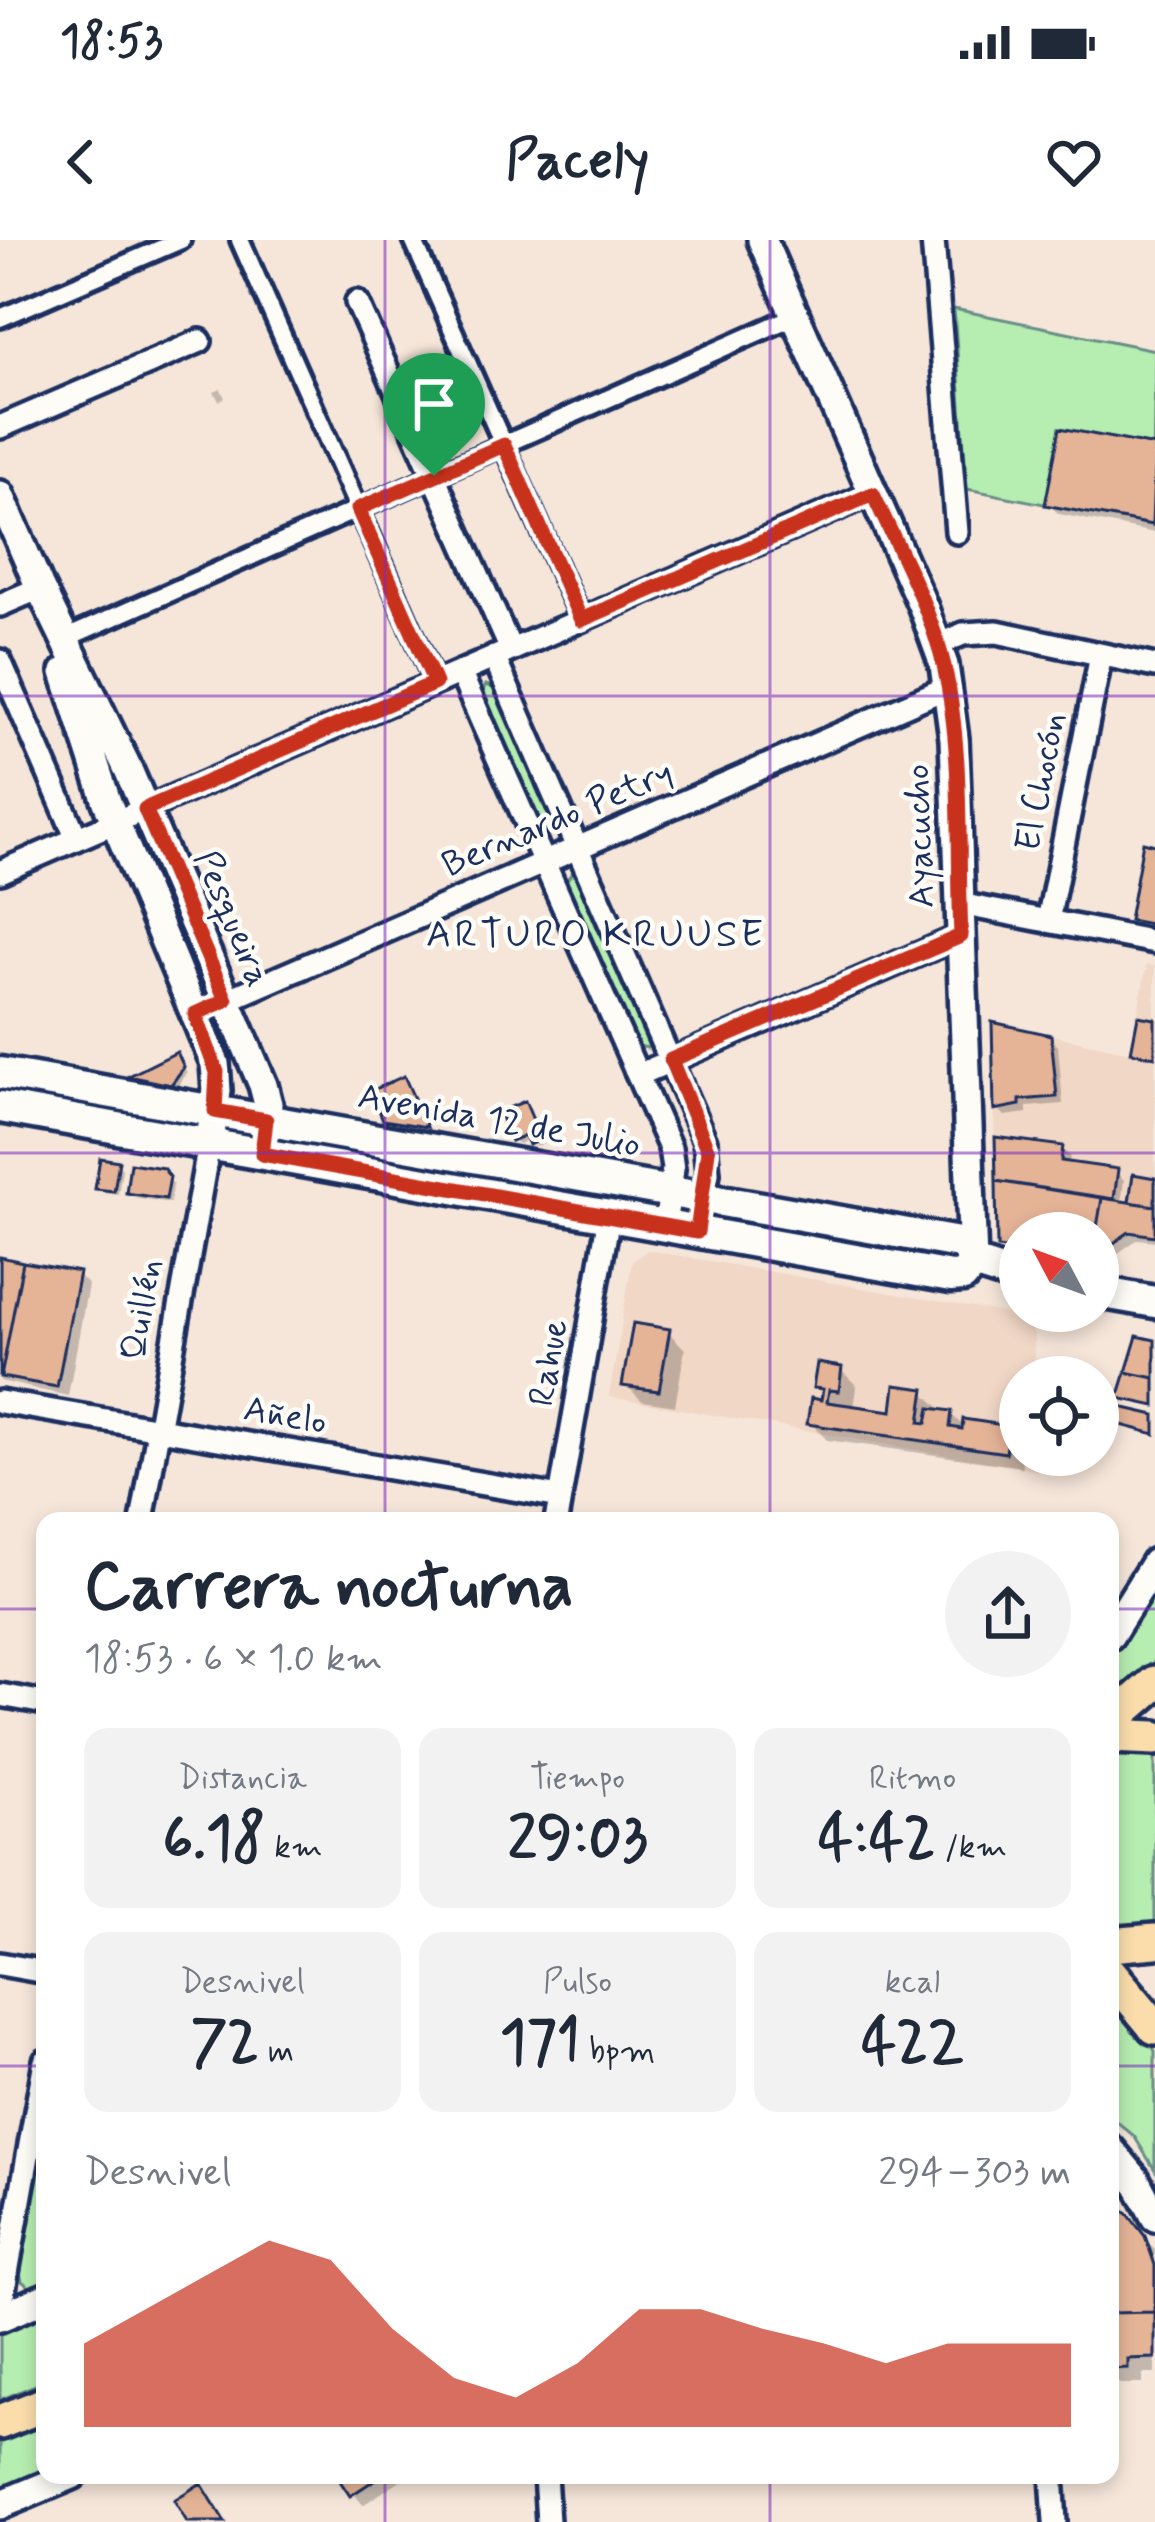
<!DOCTYPE html>
<html lang="es">
<meta charset="utf-8">
<style>
:root{--surface:#fff;--page:#f2f2f3;--text:#1f2937;--muted:#747a83;--accent:#c8321e}
body{margin:0;font-family:Mynerve,sans-serif;background:var(--page);color:var(--text);height:100vh;display:flex;flex-direction:column;font-size:45px;white-space:nowrap}
*{box-sizing:border-box;margin:0}
p{font-size:39px;color:var(--muted)}
.icon{flex:none;width:66px;height:66px;fill:none;stroke:currentColor;stroke-width:2;stroke-linecap:round;stroke-linejoin:round}
.map{position:relative;flex:1;overflow:hidden}
.side{position:absolute;left:36px;top:1272px;width:1083px;height:972px;display:flex;flex-direction:column;background:var(--surface);border-radius:24px;box-shadow:0 6px 18px #0003}
.side>*{flex:none}
.needle{width:78px;rotate:311deg}
.controls{position:absolute;left:999px;top:972px;display:grid;gap:24px}
.controls a{display:grid;place-items:center;width:120px;height:120px;border-radius:50%;background:var(--surface);box-shadow:0 6px 18px #0003;font-size:60px}
.pin{position:absolute;display:grid;place-items:center;width:102px;height:102px;color:#fff;margin:-123px -51px;border-radius:50% 50% 50% 0;rotate:-45deg;box-shadow:0 0 12px #0007}
.pin .icon{rotate:45deg}
.round{display:grid;place-items:center;flex:none;width:126px;height:126px;border-radius:63px;background:var(--page)}
.headline{display:flex;align-items:center;justify-content:space-between;height:204px;padding:0 48px}
h1{font-size:66px;font-weight:700;line-height:90px}
.metrics{display:grid;grid-template-columns:repeat(3,1fr);gap:18px;height:204px;padding:12px 48px}
.metrics div{display:grid;align-content:center;border-radius:24px;background:var(--page);text-align:center}
.metrics b{font-size:60px;font-weight:700}
.metrics small{font-size:33px;font-weight:400}
.metrics p{font-size:33px}
.chart{height:336px;padding:24px 48px}
.chart p{display:flex;justify-content:space-between}
.chart svg{width:100%;height:216px;margin-top:12px;fill:var(--accent);opacity:.7}
.status{display:flex;justify-content:space-between;align-items:center;height:84px;padding:0 60px;background:var(--surface);direction:ltr}
.status svg{height:33px;fill:currentColor}
header{display:flex;justify-content:space-between;align-items:center;height:156px;padding:0 48px;background:var(--surface);font-size:54px;font-weight:700}
.map>svg:first-child{display:block}
.built{fill:#f1d7c6}
.green{fill:#b6edb0;stroke:#688e87;stroke-width:3}
.shadow{fill:#0003}
.building{fill:#e5b497;stroke:#1b2f5e;stroke-width:3}
.lines{fill:none;stroke-linecap:round;stroke-linejoin:round}
.pedestrian-casing{stroke:#1b2f5e;stroke-width:26}
.minor-casing{stroke:#1b2f5e;stroke-width:30}
.tertiary-casing{stroke:#1b2f5e;stroke-width:36}
.secondary-casing{stroke:#1b2f5e;stroke-width:39}
.primary-casing{stroke:#1b2f5e;stroke-width:42}
.pedestrian{stroke:#fdfcf7;stroke-width:16}
.minor{stroke:#fdfcf7;stroke-width:21}
.tertiary{stroke:#fdfcf7;stroke-width:27}
.secondary{stroke:#fdfcf7;stroke-width:30}
.primary{stroke:#faddab;stroke-width:33}
.route-casing{stroke:#fff;stroke-width:24}
.route{stroke:#c8321e;stroke-width:15}
.grid{fill:none;stroke:#7b2cbf;stroke-width:3;stroke-opacity:0.55}
.labels{text-anchor:middle;dominant-baseline:central;stroke-width:9;stroke-linejoin:round;paint-order:stroke}
.street-label{font-size:36px;fill:#1b2f5e;stroke:#fdfcf7}
.neighbourhood-label{font-size:39px;letter-spacing:3px;fill:#1b2f5e;stroke:#fdfcf7}
</style>
<div class="status"><b>18:53</b><svg viewBox="0 0 49 12"><path d="M0 12V9h3v3zM5 12V6h3v6zM10 12V3h3v9zM15 12V0h3v12zM26 1h20v11H26zM47 4h2v5h-2z"/></svg></div>
<header><svg class="icon" aria-label="back" viewBox="0 0 24 24"><path d="M15 5l-7 7 7 7"/></svg>Pacely<svg class="icon" aria-label="heart" viewBox="0 0 24 24"><path d="M12 20l-8-8c-3-5 5-10 8-4 3-6 11-1 8 4z"/></svg></header>
<div class="map">
<svg width="1155" height="2282" viewBox="0 0 1155 2282">
<rect width="100%" height="100%" fill="#f6e6da"/>
<filter id="ink" filterUnits="userSpaceOnUse"><feTurbulence type="fractalNoise" baseFrequency=".00833" numOctaves="2"/><feDisplacementMap in="SourceGraphic" scale="24" xChannelSelector="R" yChannelSelector="G"/><feConvolveMatrix kernelMatrix="1 2 1 2 8 2 1 2 1" color-interpolation-filters="sRGB"/></filter>
<g filter="url(#ink)">
<path class="built" d="M1147 725 1155 726V966L1102 958 1096 993H1020V1011L997 1008 992 782 1130 812Z
M647 1010 1033 1078 1035 1137H1020V1215H1039V1231L609 1157 632 1022Z"/>
<path class="green" d="M954 69 1155 110 1152 285 967 249Z
M486 445 498 450 557 585 553 595 542 591 481 454Z
M138 595 146 596 207 741 203 745 195 746 134 599Z
M572 633 578 634 651 801 647 808 635 805 565 642Z
M306 898 600 952 596 963 302 906Z
M727 973 958 1018 954 1025 723 982Z
M1155 1345V1421L1110 1464V1410Z
M1110 1511 1155 1512V1687L1110 1691Z
M1110 1748 1143 1789 1155 1811V1930L1134 1896 1110 1876Z
M45 1882V2047L30 2048 22 2041 19 2029Z
M45 2071V2141L0 2160V2088Z
M45 2185V2235L0 2254V2203Z"/>
<path class="shadow" d="M221 149 225 158 219 161 214 152Z
M1063 191 1155 209V293L1059 274 1048 264Z
M1155 608V692L1143 689 1132 679Z
M1050 798 1058 806 1063 864 1027 867V873L1005 876 997 868Z
M181 820 187 833 176 848 134 837Z
M408 845 428 890 391 884 386 879Z
M525 865 543 904 536 907 530 899 518 904 513 899Z
M998 900 1062 909 1070 916 1068 925 1116 932 1124 940 1121 964 1131 965 1136 937 1155 941V1001L1138 999 1118 1013 1116 1025 1103 1022 1102 1033 1098 1032V993H1020V1019L1011 1017 1000 1006Z
M118 924 122 929 118 954 103 952 98 947Z
M161 931 173 944 170 963 134 957 129 952Z
M0 1020 78 1035 88 1045 68 1156 0 1141Z
M668 1092 685 1109 675 1166 642 1161 626 1145Z
M841 1130 857 1146 854 1168 894 1174 923 1152 940 1168 939 1172 951 1174 965 1188 1009 1189 1020 1200 1022 1227 827 1200 811 1183 824 1163 825 1155 816 1147Z
M1110 1966 1155 2009V2134H1143V2144H1120L1110 2136Z
M339 2235H408L363 2265Z"/>
<path class="building" d="M1060 188 1155 206 1152 285 1045 265Z
M1143 602 1155 605V685L1129 680Z
M1138 776 1155 779V817L1131 812Z
M992 782 1051 795 1057 857 1020 860V865L994 870Z
M177 812 184 827 171 845 129 836Z
M404 836 427 887 383 880 371 851Z
M525 861 541 899 529 905 525 895 511 901 499 872Z
M995 897 1063 906 1061 921 1118 929 1114 959 996 941Z
M100 918 119 921 114 951 95 949Z
M130 923 163 928 170 937 166 959 126 953Z
M1133 934 1155 938V966L1129 962Z
M996 941 1102 958 1096 993H1020V1011L997 1008Z
M1102 958 1155 966V996L1129 992 1111 1005 1108 1019 1098 1017 1096 993Z
M0 1017 23 1022 1 1137H0Z
M23 1022 79 1032 57 1147 1 1137Z
M633 1083 670 1089 659 1151 622 1146Z
M1137 1096 1155 1100V1138L1126 1132Z
M817 1123 842 1127 839 1151 829 1150 827 1162 892 1171 895 1145 925 1149 920 1182 927 1183 930 1168 952 1171 950 1187 962 1189 963 1179 1010 1186 1006 1213 807 1184 811 1158 821 1160 823 1149 813 1148Z
M1126 1132 1155 1138V1166L1118 1158Z
M1116 1166 1155 1175V1194L1110 1182Z
M1110 1962 1128 1974 1145 1996 1155 2025V2072L1110 2073Z
M1155 2072V2118L1128 2119V2128L1110 2129V2073Z
M336 2235H382L350 2256Z
M201 2243 225 2282H187L174 2260Z"/>
<g class="lines">
<g class="pedestrian-casing">
<path id="pedestrian" d="M240 0 435 443
M413 0 581 380
M0 78 181 0
M64 399 795 76"/>
</g>
<g class="minor-casing">
<path id="minor" d="M933 0 957 292
M357 62 511 410
M0 187 200 101
M0 365 40 348
M938 405 963 394 997 392 1155 426
M494 417 705 901 708 933 697 991
M0 421 77 599
M460 432 670 908 673 929 665 986
M0 632 873 253
M960 664 1155 702
M1048 681 1101 415
M195 774 948 447
M638 835 961 696
M0 1162 560 1257
M142 1281 209 904
M556 1281 609 976
M0 1455 45 1463
M0 1724 45 1732
M0 2072 45 1821
M545 2235 548 2282
M1052 2235 1055 2282"/>
</g>
<g class="tertiary-casing">
<path id="tertiary" d="M762 0 923 367 944 425 954 499 973 1023
M0 255 40 348 127 527 263 845 268 864 262 914
M65 432 107 562 215 823 217 851 211 893
M1110 1395 1155 1323
M1110 1909 1135 1939 1155 1977
M0 2077 45 2058
M0 2265 72 2235"/>
</g>
<g class="secondary-casing">
<path id="secondary" d="M0 833 959 1003 968 1008 973 1023
M0 867 951 1037 963 1036 973 1023
M973 1023 1020 1038
M1098 1052 1155 1062"/>
</g>
<g class="primary-casing">
<path id="primary" d="M1110 1482 1155 1443
M1110 1496 1155 1498
M1110 1705 1155 1701
M1110 1733 1155 1787
M0 2182 45 2164"/>
</g>
<use href="#pedestrian" class="pedestrian"/>
<use href="#minor" class="minor"/>
<use href="#tertiary" class="tertiary"/>
<use href="#secondary" class="secondary"/>
<use href="#primary" class="primary"/>
</g>
</g>
<g class="lines" filter="url(#ink)">
<g class="route-casing">
<path id="route" d="M504 205 581 380 873 254C898 309 930 367 944 426 964 513 957 608 961 696L671 820 708 911 697 992 262 914 266 880 215 871 217 832 195 774 226 760 145 569 435 443 358 269Z"/>
</g>
<use href="#route" class="route"/>
</g>
<path class="grid" d="M385 0V1281M770 0V1281M0 456H1155M0 913H1155M0 1369H45M1110 1369H1155M0 1826H45M1110 1826H1155M385 2235V2282M770 2235V2282"/>
<g class="labels">
<g class="street-label">
<text transform="translate(1042 542) rotate(-79)">El Chocón</text>
<text transform="translate(558 580) rotate(-23)">Bernardo Petry</text>
<text transform="translate(921 596) rotate(-92)">Ayacucho</text>
<text transform="translate(231 679) rotate(67)">Pesqueira</text>
<text transform="translate(499 882) rotate(10)">Avenida 12 de Julio</text>
<text transform="translate(143 1070) rotate(-80)">Quillén</text>
<text transform="translate(550 1123) rotate(-80)">Rahue</text>
<text transform="translate(285 1177) rotate(10)">Añelo</text>
</g>
<g class="neighbourhood-label">
<text x="596" y="695">ARTURO KRUUSE</text>
</g>
</g>
</svg>
<div class="controls">
<a><svg class="needle" viewBox="-14 -14 28 28"><path d="M0-13l5 13h-10z" fill="#e53935"/><path d="M0 13l5-13h-10z" fill="#747a83"/></svg></a>
<a><svg class="icon" aria-label="locate" viewBox="0 0 24 24"><circle cx="12" cy="12" r="6"/><path d="M12 2v4M12 18v4M2 12h4M18 12h4"/></svg></a>
</div>
<div class="pin" style="left:434px;top:236px;background:#1e9e55"><svg class="icon" aria-label="arrive" viewBox="0 0 24 24"><path d="M6 21V4h12l-3 4 3 4H6"/></svg></div>
<section class="side">
<div class="headline"><div><h1>Carrera nocturna</h1><p>18:53 · 6 × 1.0 km</p></div><a class="round"><svg class="icon" aria-label="share" viewBox="0 0 24 24"><path d="M12 15V3M7 8l5-5 5 5M5 13v7h14v-7"/></svg></a></div>
<div class="metrics">
<div><p>Distancia</p><b>6.18<small> km</small></b></div>
<div><p>Tiempo</p><b>29:03</b></div>
<div><p>Ritmo</p><b>4:42<small> /km</small></b></div>
</div>
<div class="metrics">
<div><p>Desnivel</p><b>72<small> m</small></b></div>
<div><p>Pulso</p><b>171<small> bpm</small></b></div>
<div><p>kcal</p><b>422</b></div>
</div>
<div class="chart"><p><span>Desnivel</span>294–303 m</p>
<svg viewBox="0 0 160 44" preserveAspectRatio="none"><path d="M0 44V27L10 20L20 13L30 6L40 10L50 24L60 34L70 38L80 31L90 20L100 20L110 24L120 27L130 31L140 27L150 27L160 27V44z"/></svg>
</div>
</section>
</div>
